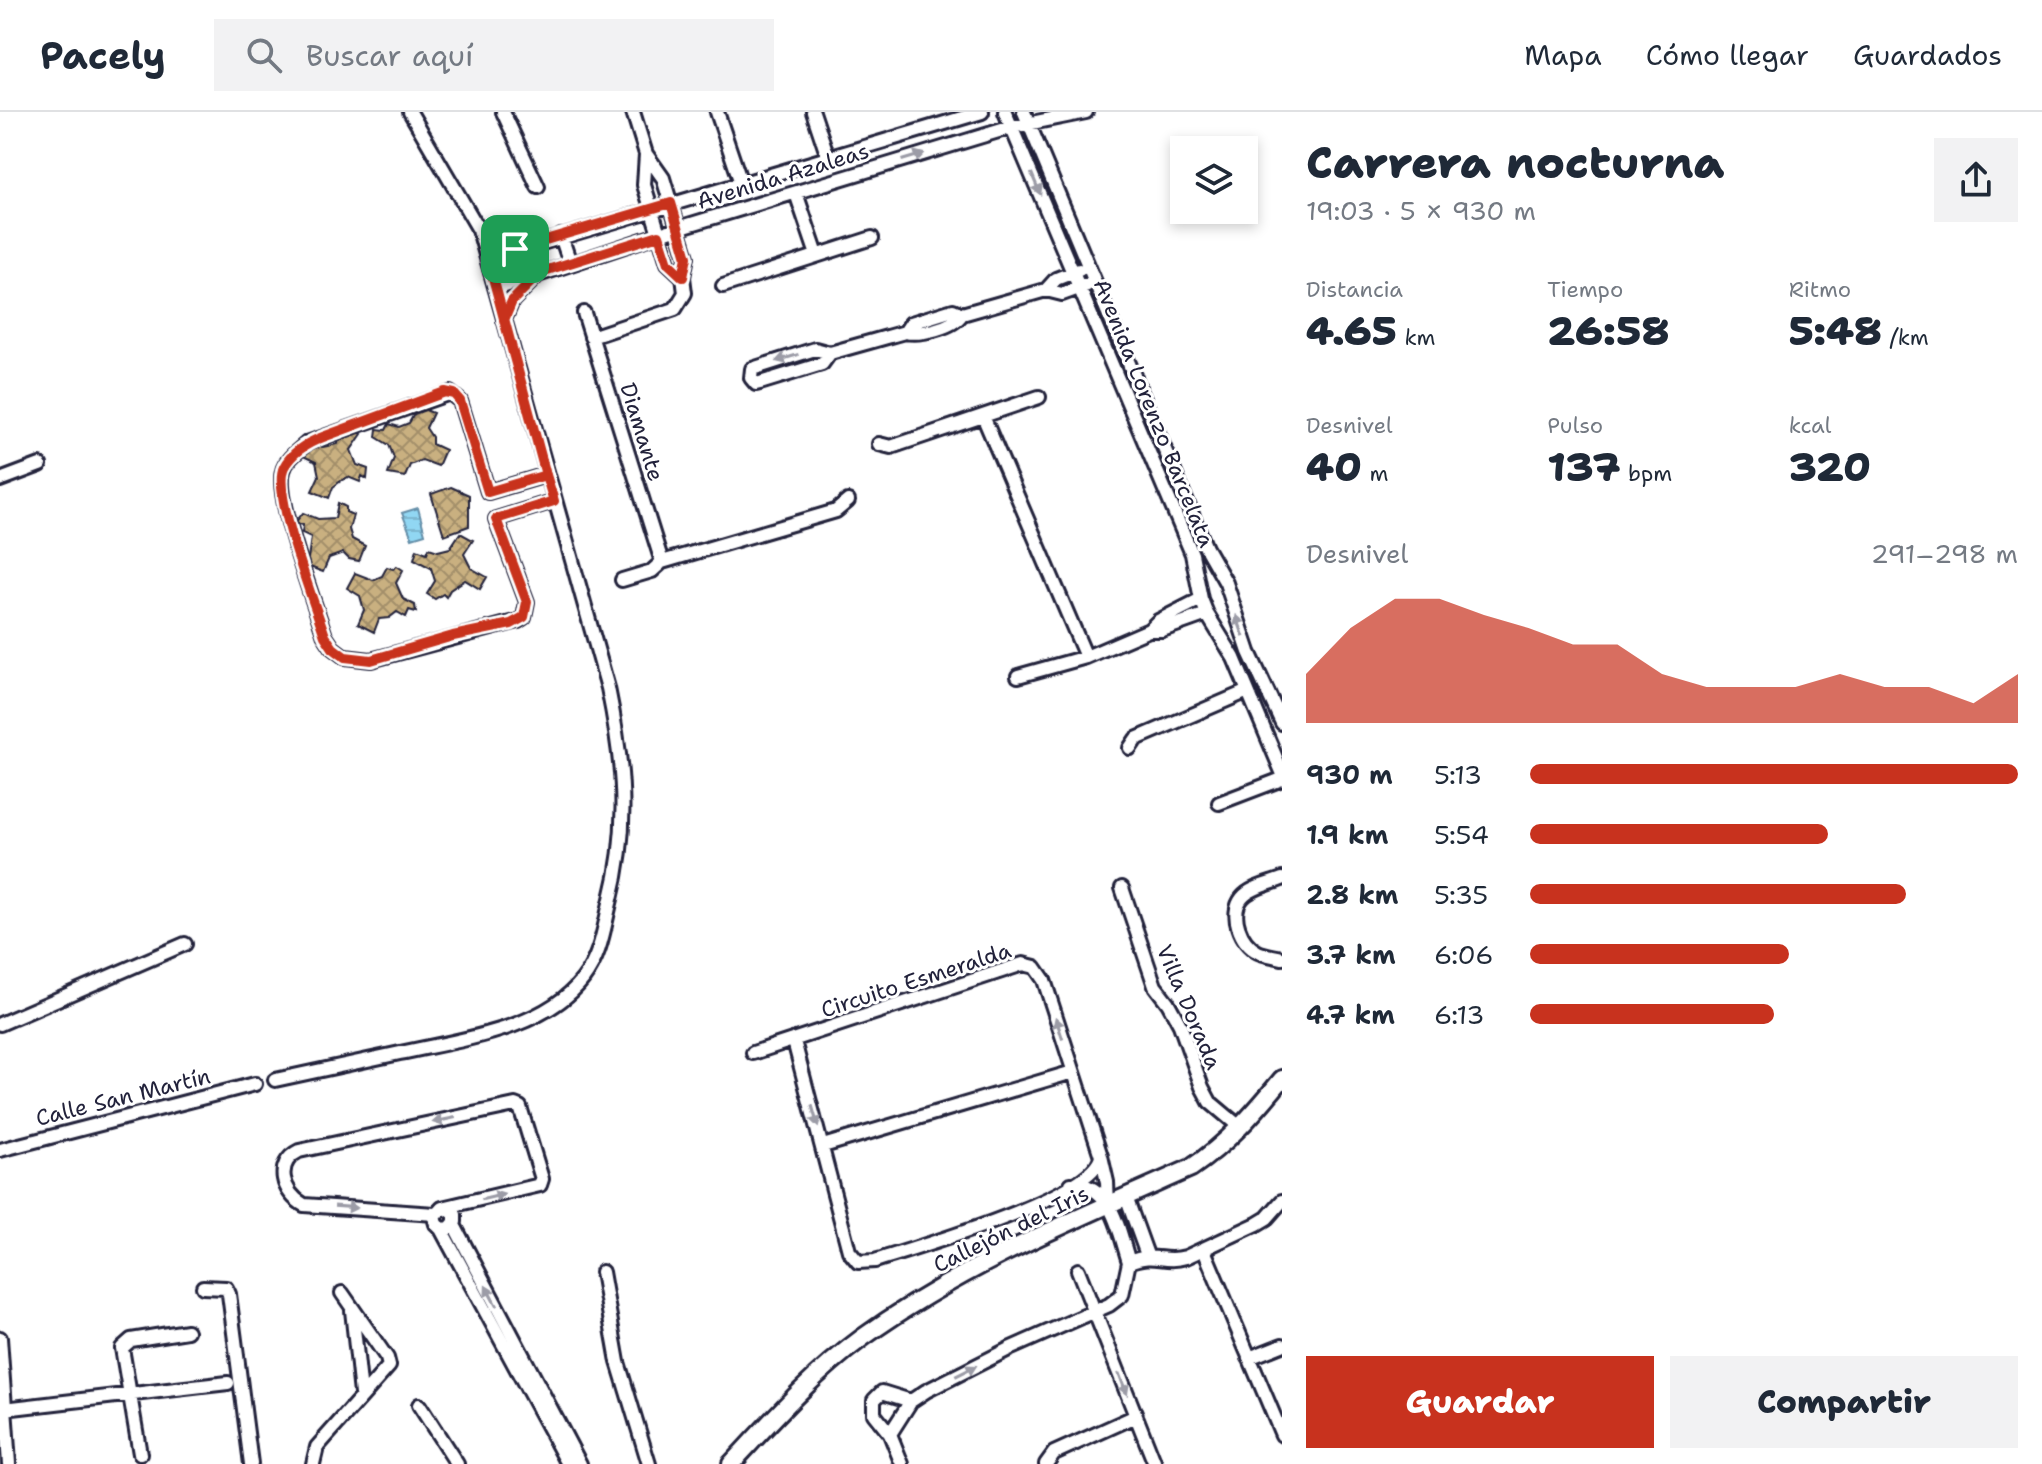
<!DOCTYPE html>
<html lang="es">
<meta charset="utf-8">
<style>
:root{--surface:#fff;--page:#f2f2f3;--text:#1f2937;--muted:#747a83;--line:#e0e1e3;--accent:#c8321e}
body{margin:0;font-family:"Shantell Sans",sans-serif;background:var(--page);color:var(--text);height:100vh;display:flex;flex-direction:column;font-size:30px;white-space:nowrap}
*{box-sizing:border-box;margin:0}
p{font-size:26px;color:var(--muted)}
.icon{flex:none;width:44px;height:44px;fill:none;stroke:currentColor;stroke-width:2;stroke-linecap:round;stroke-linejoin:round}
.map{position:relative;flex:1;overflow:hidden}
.panel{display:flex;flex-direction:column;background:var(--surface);width:760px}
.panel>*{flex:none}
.buttons{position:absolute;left:1170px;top:24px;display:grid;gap:16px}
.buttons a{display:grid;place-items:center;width:88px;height:88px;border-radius:0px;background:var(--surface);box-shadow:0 4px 12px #0003;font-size:40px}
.pin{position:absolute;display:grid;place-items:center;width:68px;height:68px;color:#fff;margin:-34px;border-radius:16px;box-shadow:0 4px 12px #0006}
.round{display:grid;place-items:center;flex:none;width:84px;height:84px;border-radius:0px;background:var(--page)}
.headline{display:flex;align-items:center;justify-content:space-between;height:136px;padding:0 24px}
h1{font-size:44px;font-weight:800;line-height:60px}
.metrics{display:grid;grid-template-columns:repeat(3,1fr);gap:12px;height:136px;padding:8px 24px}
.metrics div{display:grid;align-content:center}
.metrics b{font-size:40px;font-weight:800}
.metrics small{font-size:22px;font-weight:400}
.metrics p{font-size:22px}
.chart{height:224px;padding:16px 24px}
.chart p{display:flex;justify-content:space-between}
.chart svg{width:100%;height:144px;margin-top:8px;fill:var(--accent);opacity:.7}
.action{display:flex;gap:16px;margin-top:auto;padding:16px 24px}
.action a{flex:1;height:92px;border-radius:0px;background:var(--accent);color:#fff;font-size:32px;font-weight:800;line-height:92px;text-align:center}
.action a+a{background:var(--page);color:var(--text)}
ul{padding:0 24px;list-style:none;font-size:26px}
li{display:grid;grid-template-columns:128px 96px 1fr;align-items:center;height:60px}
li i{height:20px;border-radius:10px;background:var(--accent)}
header{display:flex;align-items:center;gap:48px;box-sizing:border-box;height:112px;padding:0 40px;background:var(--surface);border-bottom:2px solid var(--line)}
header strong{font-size:38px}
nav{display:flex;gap:44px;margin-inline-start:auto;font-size:28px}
.search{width:560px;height:72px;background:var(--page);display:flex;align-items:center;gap:20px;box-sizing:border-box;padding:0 28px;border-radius:0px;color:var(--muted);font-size:30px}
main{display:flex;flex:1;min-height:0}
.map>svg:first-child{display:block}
.water{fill:url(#water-rules);stroke:#658fa9;stroke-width:2}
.building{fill:url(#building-cross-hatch);stroke:#22223b;stroke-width:2}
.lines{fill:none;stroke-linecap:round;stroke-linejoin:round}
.minor-casing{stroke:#22223b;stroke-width:18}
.tertiary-casing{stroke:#22223b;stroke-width:22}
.minor{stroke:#fff;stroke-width:12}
.tertiary{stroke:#fff;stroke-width:16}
.oneway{fill:#9c9ca7}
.route-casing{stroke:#fff;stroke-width:16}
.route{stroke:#c8321e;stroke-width:10}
.labels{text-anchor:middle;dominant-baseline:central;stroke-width:6;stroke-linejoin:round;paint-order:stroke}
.street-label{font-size:22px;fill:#22223b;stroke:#fff}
</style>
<header>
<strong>Pacely</strong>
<div class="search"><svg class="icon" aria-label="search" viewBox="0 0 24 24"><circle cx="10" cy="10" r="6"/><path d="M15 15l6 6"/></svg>Buscar aquí</div>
<nav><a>Mapa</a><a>Cómo llegar</a><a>Guardados</a></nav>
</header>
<main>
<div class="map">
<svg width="1282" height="1352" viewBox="0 0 1282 1352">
<defs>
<pattern id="water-rules" width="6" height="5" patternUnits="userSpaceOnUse" patternTransform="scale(2)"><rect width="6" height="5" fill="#91d7f3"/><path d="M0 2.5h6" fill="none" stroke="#7db8d1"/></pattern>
<pattern id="building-cross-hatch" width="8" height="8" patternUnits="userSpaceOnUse" patternTransform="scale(2)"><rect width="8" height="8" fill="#c9b080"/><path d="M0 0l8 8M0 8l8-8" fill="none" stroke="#a38f6a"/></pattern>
</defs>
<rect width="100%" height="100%" fill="#fff"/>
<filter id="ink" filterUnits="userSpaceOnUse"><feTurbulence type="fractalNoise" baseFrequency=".0125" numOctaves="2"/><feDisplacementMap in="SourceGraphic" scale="16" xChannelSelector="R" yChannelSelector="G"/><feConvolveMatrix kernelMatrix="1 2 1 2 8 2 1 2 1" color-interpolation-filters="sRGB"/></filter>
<g filter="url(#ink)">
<path class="water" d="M418 396 425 422 412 426 402 401Z"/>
<path class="building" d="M418 295 433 301 426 316 432 325V332L445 338 438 354 422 348 410 353 405 365 388 362 394 346 389 333 376 325 377 317 386 318 389 312 399 315 409 311Z
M353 314 362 322 351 338 357 353 368 357 367 367 362 364 360 370 348 365 342 368 333 375 329 386 312 379 319 364 316 350 297 341 309 331 323 335 338 332 341 319Z
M451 375 469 383V414L444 423 431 382Z
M338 391 346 395V400L353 403 349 417 352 427 365 434 359 449 349 447 343 441 329 446 323 460 307 454 311 425 302 421 303 413 295 411 303 401 318 407 335 406Z
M460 421 473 428 464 442 471 456 487 465 480 477 465 468 450 478 446 485 443 482 435 487 427 482 435 469 431 456 414 447 417 437 427 441 429 436 438 439 450 436Z
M397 454 403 458 396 471 403 487 415 493 416 500 409 498 406 505 397 500 389 506 379 507 374 520 358 512 364 498 360 484 347 476 355 461 373 468 382 464 387 455 393 457Z"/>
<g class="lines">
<g class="minor-casing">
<path id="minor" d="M503 0 538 75
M717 0 741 71
M813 0 828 45
M1005 0 1192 442 1201 487 1207 502 1234 546 1282 660
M1024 0 1206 436 1226 471 1249 540 1282 611
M646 42 644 73 668 151 683 165
M796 81 817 143
M480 119 496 131 515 137
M561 124 570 151
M488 147 982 0
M723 174 872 126
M496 177 678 116 1012 15 1086 0
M1046 178 1056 167 1079 158
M584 201 662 450
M504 208 512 189 538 163
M905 220 911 211 953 198 962 202
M591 225 675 197 685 181 683 165 687 145 663 66 646 42 633 0
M830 241 822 252 760 271 756 272 751 266 752 257 815 237 830 241 905 220C920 223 953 216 962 202L1046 178 1062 182 1087 173
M983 304 1086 545
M879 332 891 335 1039 285
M546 363 488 380 460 289 450 281 307 331C298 339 286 347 283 359 275 387 315 492 325 524L333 536 345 545 371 548 518 509 524 505 527 490 496 407 554 389
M0 368 40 353
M622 468 652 459 662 450 836 399 848 389
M1149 518 1158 509 1201 487
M1018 564 1086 545 1149 518H1162L1207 502
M1130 636 1136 627 1248 579
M1219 691 1282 667
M1282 767C1270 772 1251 775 1242 786 1229 802 1240 831 1258 840 1264 843 1274 844 1282 846
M1122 776 1155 874 1168 891 1180 913 1202 975 1210 990 1241 1016
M0 912 185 832
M794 929 849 1139 858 1150 875 1149C915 1136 1094 1085 1101 1044
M753 941 1023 852 1035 855 1044 868 1101 1044 1107 1070 1108 1093
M275 968C316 959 358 950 400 941 459 928 544 918 583 867 601 844 604 815 611 787 630 713 623 649 608 576L479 118 410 0
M823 1034 1073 960
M0 1038 255 972
M1071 1072C1112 1070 1119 1120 1129 1150
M1126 1085 1147 1143
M435 1102 304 1093C282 1081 274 1051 299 1039L515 993 520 995 542 1067 540 1073 442 1096 434 1105 436 1112 441 1117 450 1116 455 1110V1102L446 1096
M454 1113 580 1352
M441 1117 568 1352
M1204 1138 1282 1323
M1078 1158 1155 1352
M602 1160 618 1250 649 1352
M203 1175 226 1176 229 1182 251 1352
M352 1198 361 1282
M0 1226 9 1352
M1249 1246 1282 1233
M419 1293 457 1352
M4 1297 228 1271
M890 1322 874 1302V1288L882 1280 911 1289
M140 1342 122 1236 131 1228 187 1219
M313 1352 317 1335 389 1254 387 1246 342 1181
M902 1352 890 1322 911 1289 926 1279 1009 1237 1109 1193 1122 1183 1129 1150C1156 1139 1162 1152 1186 1145L1257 1112 1267 1106 1282 1089
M1046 1352 1054 1341 1136 1304"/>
</g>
<g class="tertiary-casing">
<path id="tertiary" d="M731 1352C772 1308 813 1262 862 1226 963 1153 1078 1106 1191 1056 1228 1031 1254 1001 1282 967"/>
</g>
<use href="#minor" class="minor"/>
<use href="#tertiary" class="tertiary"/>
</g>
<defs><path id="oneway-solid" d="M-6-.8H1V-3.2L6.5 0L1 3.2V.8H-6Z" transform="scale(2)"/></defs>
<g class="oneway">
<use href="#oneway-solid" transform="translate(913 45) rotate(-17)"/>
<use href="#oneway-solid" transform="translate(1036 72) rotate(67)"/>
<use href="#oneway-solid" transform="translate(787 246) rotate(163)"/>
<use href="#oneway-solid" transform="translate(1240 514) rotate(-109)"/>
<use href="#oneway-solid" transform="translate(1059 916) rotate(-108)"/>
<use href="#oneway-solid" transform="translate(815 1004) rotate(74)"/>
<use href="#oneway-solid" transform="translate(444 1008) rotate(168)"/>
<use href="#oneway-solid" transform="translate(493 1085) rotate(-13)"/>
<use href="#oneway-solid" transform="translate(346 1095) rotate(4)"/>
<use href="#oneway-solid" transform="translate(491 1184) rotate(-118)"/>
<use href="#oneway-solid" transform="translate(966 1259) rotate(-27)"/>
<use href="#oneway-solid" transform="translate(1123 1272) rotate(69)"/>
</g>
</g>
<g class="lines" filter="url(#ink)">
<g class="route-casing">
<path id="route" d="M515 137 488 147 546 363 554 389 496 407 527 490 524 505 511 512 453 524 371 548 345 545 333 536 325 524C315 492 271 381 284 355 292 340 307 331 323 325L445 280 454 282 460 289 488 380 546 363 504 208 512 189 541 160 659 123 668 151 683 165 687 145 671 91 515 137"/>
</g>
<use href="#route" class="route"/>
</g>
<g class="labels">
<g class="street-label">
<text transform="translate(783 64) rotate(-17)">Avenida Azaleas</text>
<text transform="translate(1154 301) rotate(68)">Avenida Lorenzo Barcelata</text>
<text transform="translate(642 320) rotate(73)">Diamante</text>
<text transform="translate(916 868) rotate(-18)">Circuito Esmeralda</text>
<text transform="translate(1189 895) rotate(67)">Villa Dorada</text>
<text transform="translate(123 985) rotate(-14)">Calle San Martín</text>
<text transform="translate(1011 1117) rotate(-26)">Callejón del Iris</text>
</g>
</g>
</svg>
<div class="buttons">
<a><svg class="icon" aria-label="layers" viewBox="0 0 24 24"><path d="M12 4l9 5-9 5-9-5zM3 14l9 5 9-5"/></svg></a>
</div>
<div class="pin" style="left:515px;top:137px;background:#1e9e55"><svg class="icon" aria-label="arrive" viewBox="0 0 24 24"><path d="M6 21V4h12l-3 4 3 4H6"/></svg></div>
</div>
<section class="panel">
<div class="headline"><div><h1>Carrera nocturna</h1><p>19:03 · 5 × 930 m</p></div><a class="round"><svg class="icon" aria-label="share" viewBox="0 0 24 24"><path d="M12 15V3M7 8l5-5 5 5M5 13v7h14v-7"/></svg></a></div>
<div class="metrics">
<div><p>Distancia</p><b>4.65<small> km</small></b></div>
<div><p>Tiempo</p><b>26:58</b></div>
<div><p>Ritmo</p><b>5:48<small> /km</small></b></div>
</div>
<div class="metrics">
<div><p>Desnivel</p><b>40<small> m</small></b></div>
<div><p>Pulso</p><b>137<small> bpm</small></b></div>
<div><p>kcal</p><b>320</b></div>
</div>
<div class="chart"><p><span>Desnivel</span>291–298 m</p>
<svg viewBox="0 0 160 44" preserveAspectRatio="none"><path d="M0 44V29L10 15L20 6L30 6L40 11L50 15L60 20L70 20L80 29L90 33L100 33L110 33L120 29L130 33L140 33L150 38L160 29V44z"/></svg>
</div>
<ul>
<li><b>930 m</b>5:13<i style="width:100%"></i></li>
<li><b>1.9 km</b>5:54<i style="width:61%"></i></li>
<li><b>2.8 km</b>5:35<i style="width:77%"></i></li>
<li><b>3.7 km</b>6:06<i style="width:53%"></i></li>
<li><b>4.7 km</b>6:13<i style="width:50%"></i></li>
</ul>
<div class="action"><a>Guardar</a><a>Compartir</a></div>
</section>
</main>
